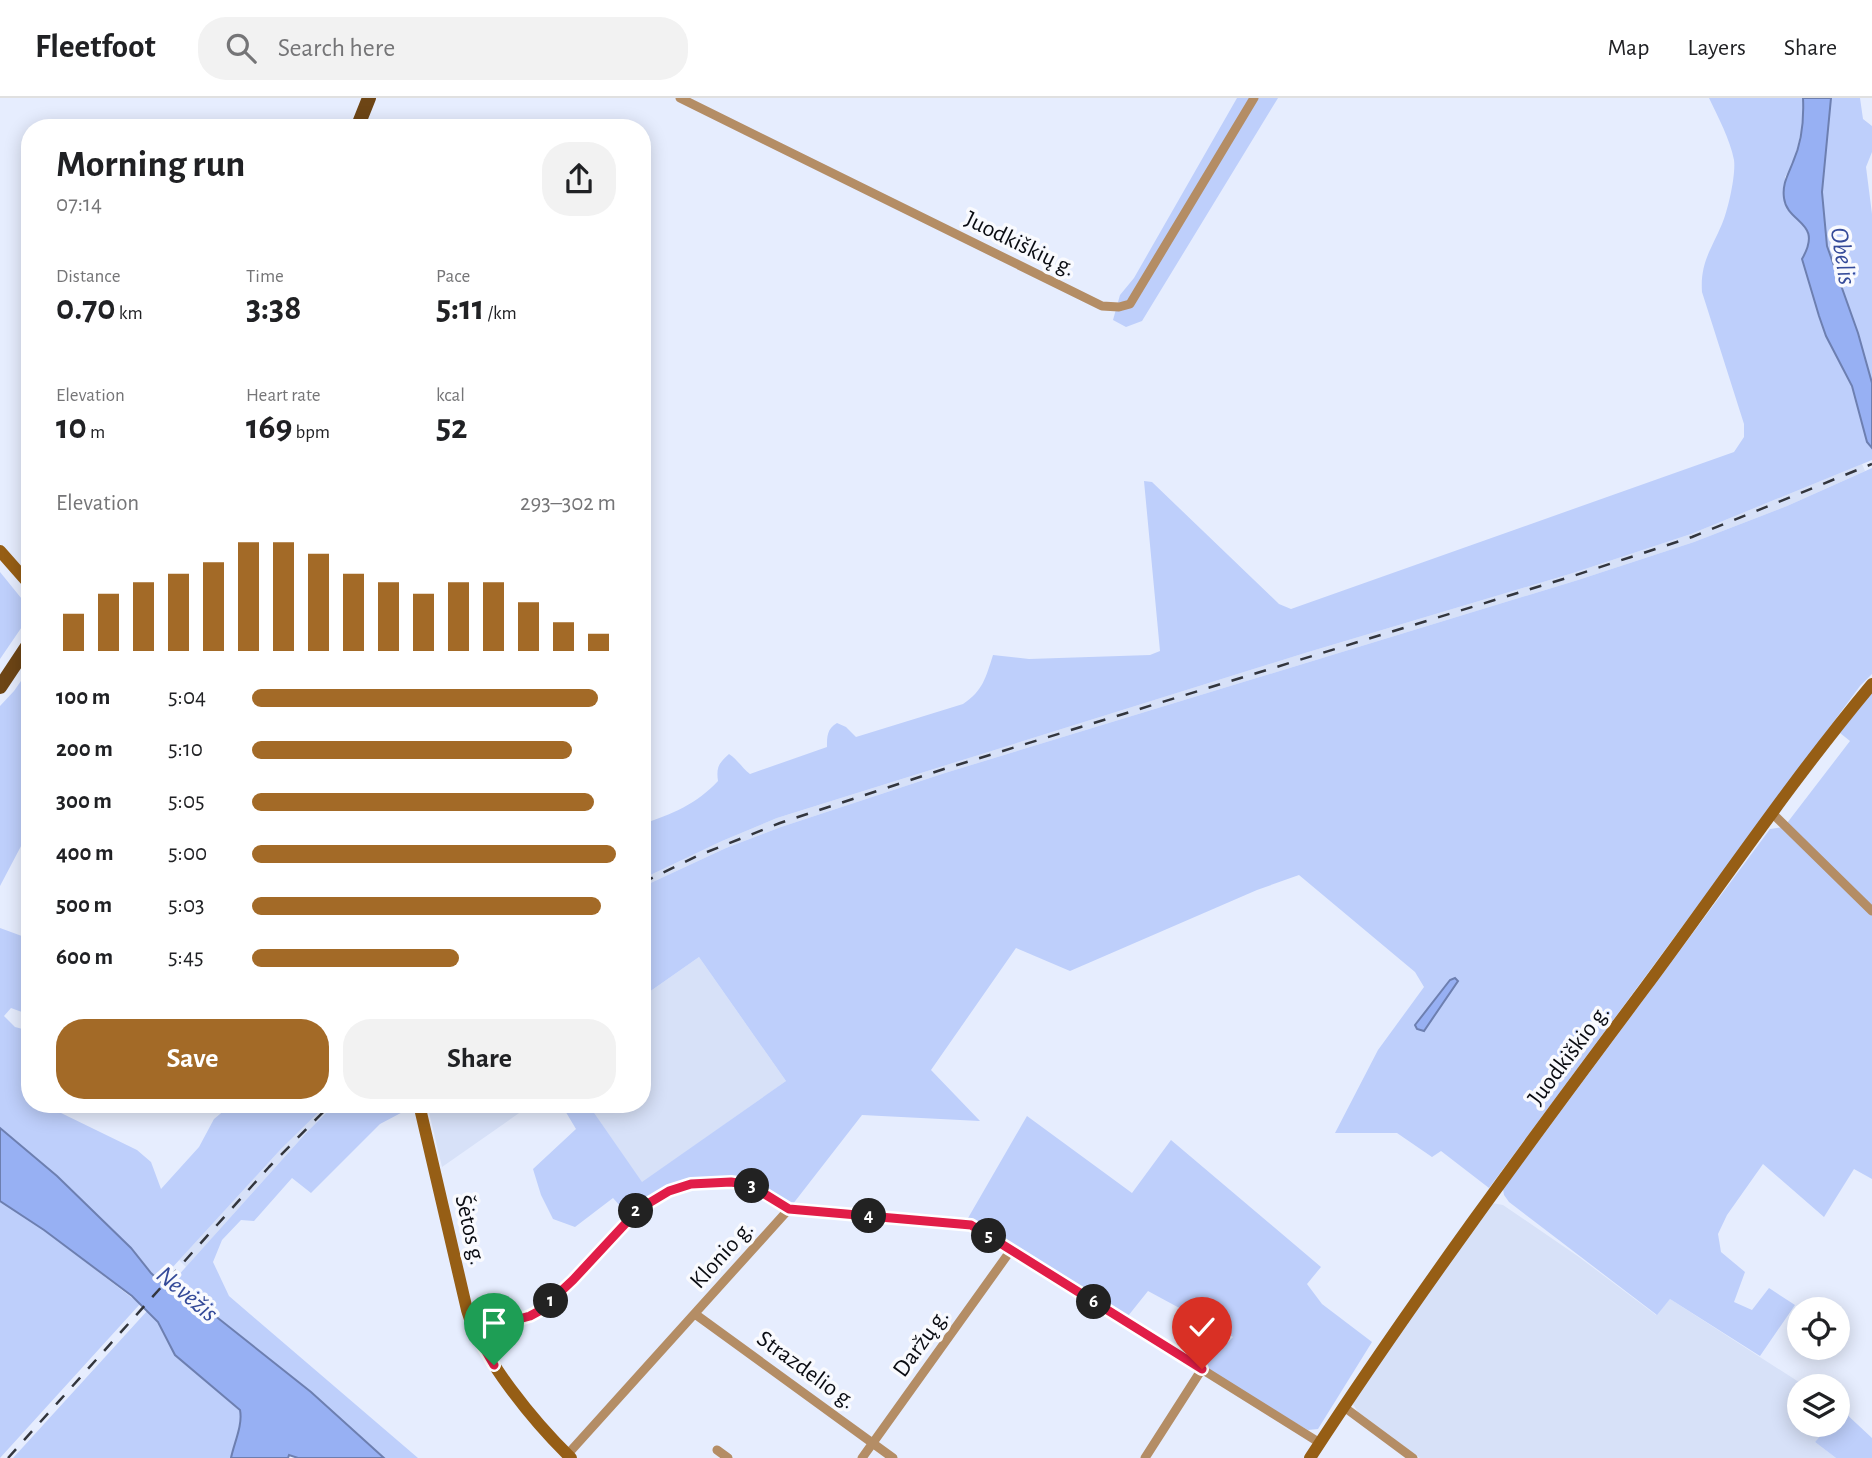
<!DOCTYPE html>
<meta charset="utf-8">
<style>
:root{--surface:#fff;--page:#f2f2f2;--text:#202124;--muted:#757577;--line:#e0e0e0;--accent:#a36a27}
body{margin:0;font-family:"Alegreya Sans",sans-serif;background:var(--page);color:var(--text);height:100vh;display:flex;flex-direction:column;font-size:26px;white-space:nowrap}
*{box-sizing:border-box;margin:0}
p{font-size:23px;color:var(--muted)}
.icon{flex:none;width:38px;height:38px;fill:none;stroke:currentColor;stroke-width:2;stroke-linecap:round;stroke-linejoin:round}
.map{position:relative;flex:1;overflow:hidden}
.details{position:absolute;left:21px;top:21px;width:630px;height:994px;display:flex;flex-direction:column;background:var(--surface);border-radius:28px;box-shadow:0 4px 18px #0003}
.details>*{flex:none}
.controls{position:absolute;left:1787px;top:1199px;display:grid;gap:14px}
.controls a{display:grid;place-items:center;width:63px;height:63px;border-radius:50%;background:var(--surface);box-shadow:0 4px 18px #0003;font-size:35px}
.pin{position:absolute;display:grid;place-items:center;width:60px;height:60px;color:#fff;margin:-72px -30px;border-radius:50% 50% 50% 0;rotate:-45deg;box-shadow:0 0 7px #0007}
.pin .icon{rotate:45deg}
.km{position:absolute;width:35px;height:35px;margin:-18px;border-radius:50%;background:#222;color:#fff;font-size:19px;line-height:35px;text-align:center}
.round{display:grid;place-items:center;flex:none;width:74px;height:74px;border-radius:28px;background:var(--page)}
.headline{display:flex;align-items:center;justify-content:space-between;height:119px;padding:0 35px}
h1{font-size:38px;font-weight:600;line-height:52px}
.metrics{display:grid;grid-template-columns:repeat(3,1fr);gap:10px;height:119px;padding:7px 35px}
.metrics div{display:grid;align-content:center}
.metrics b{font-size:35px;font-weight:600}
.metrics small{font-size:19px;font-weight:400}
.metrics p{font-size:19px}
.chart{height:196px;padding:14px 35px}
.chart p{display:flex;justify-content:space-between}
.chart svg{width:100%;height:126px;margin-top:7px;stroke:var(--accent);stroke-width:6}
.action{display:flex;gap:14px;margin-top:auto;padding:14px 35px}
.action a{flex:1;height:80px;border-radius:28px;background:var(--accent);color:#fff;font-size:28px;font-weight:600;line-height:80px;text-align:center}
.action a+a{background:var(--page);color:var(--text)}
ul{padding:0 35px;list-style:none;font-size:23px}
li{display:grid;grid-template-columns:112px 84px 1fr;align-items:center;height:52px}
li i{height:18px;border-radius:9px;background:var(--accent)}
header{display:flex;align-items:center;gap:42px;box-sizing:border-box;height:98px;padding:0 35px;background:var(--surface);border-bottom:2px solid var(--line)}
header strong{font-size:33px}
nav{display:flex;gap:38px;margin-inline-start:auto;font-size:24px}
.search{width:490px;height:63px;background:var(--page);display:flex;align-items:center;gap:18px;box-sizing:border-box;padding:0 24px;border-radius:28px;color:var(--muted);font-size:26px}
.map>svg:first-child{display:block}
.built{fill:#d7e1f8}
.green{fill:#becffb}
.water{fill:#97b0f3;stroke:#6d7fb0;stroke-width:2}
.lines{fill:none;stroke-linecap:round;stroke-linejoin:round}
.street{stroke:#b48d65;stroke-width:9}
.secondary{stroke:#965e15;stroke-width:12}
.primary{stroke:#6d4515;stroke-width:14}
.rail{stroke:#33363e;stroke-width:2.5;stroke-dasharray:12 12;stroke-linecap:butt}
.route-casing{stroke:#fff;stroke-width:14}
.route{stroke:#e11d48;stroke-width:9}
.labels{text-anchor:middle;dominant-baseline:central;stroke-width:7;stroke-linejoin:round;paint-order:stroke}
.street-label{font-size:24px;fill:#0a0c12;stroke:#f9fafe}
.water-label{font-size:26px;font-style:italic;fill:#344a99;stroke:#f9fafe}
</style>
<header>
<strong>Fleetfoot</strong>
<div class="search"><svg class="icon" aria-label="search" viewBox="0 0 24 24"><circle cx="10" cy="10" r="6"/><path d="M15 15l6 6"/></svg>Search here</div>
<nav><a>Map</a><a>Layers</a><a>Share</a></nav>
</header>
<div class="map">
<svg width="1872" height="1360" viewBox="0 0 1872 1360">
<rect width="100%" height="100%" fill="#e6edfe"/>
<path class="built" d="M1862 366 1865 373 1787 408 1694 444 1578 482 945 675 781 729 726 750 642 789V781L722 743 777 720 1305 555 1573 475 1691 436Z
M699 859 786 983 642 1085 588 1006H642V899Z
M327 1006H335L306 1035 186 1169 179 1162 281 1051Z
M427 1006H532L442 1069Z
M1492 1105 1503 1107 1579 1159 1656 1217 1670 1201 1805 1288H1799V1326L1830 1327 1815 1344 1836 1360H1420L1358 1314 1351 1303Z"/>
<path class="green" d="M1237 0H1278L1142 223 1126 229 1113 222 1120 197 1134 180Z
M1709 0H1803L1804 21 1794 64 1785 79 1787 111C1806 127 1816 137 1802 161L1819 218 1826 238 1852 288 1867 344 1872 350V362L1691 436 1573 475 1305 555 777 720 722 743 642 781V726C671 717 698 705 718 683 716 669 719 665 729 656 738 662 742 670 750 676L827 649C827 638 827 631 837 625L846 629 856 639 963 606C983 593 986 579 993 557L1029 561 1150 557 1160 553 1144 383 1152 384 1279 506 1291 511 1734 354 1744 339V326L1702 194C1700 165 1711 152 1722 126 1728 112 1736 77 1734 62 1730 41 1718 19 1709 0Z
M1831 0H1860L1863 21 1872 28V54L1866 69 1872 116V285L1858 235 1827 148 1822 94Z
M1872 370V576L1860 588 1489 1090 1441 1053 1432 1059 1397 1035H1335L1378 952 1424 889 1415 874 1299 777 1257 792 1070 873 1016 850 931 972 980 1023 862 1017 789 1111 750 1087 669 1093 629 1118 613 1100 575 1129 553 1121 541 1097 533 1071 576 1031 561 1006H588L642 1084 786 983 699 859 642 899V789L726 750 781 729 945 675 1578 482 1694 444 1787 408Z
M0 474 30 511V517L0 561Z
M30 570V731L0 788V608L14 593Z
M1872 594V1081L1854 1071 1824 1119 1763 1066 1727 1117 1718 1136 1721 1154 1745 1174 1734 1204 1752 1212 1769 1190 1795 1207 1760 1258 1670 1201 1657 1217 1509 1104 1504 1097 1503 1091 1770 731 1784 729 1850 643 1840 635Z
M0 830 30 841V917L11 910 4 918 15 929 30 933V1006H58L59 1014 137 1052 151 1064 161 1091 199 1049 214 1021 232 1006H327L281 1051 160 1183C148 1172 140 1158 128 1147 87 1106 45 1067 0 1030Z
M335 1006 414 1008 380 1026 311 1095 292 1080 254 1123 241 1122 222 1142 213 1164 229 1198 418 1360H384L311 1294 194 1201 167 1190 306 1035Z
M1027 1018 1132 1095 1171 1042 1321 1169 1307 1186 1322 1206 1372 1244 1318 1331 1308 1332 1202 1271 1233 1239 1148 1193 1124 1223 964 1127Z
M0 1103 44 1132 140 1206 0 1360Z
M147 1213 158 1224 175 1257 240 1312C242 1327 234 1345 231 1360H13Z
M1842 1312 1872 1340V1360H1836L1815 1344 1830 1327 1838 1326V1318Z"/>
<path class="water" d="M1803 0H1831L1822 94 1827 148 1858 235 1872 285V350L1867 344 1852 288 1826 238 1819 218 1802 161C1824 123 1787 126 1784 100 1782 86 1788 77 1793 64 1802 44 1804 21 1803 0Z
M1455 880 1458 883 1424 933 1417 931 1415 927 1450 882Z
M0 1030 57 1078 131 1150 151 1175 167 1190 194 1201 311 1294 384 1360H298L289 1357 288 1360H231C234 1345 243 1327 240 1312L175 1257 158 1224 132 1198 44 1132 0 1103Z"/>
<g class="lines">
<path class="street" d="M680 0 1102 208 1119 209 1130 206 1254 0
M1773 716 1872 813
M695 1216 893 1360
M474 1233C495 1225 522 1225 540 1212 598 1173 624 1094 700 1085 739 1081 757 1089 789 1111
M1344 1309 1413 1360
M717 1352 728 1360
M567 1357 789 1111 971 1127 1320 1345
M862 1360 1011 1152
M1145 1360 1202 1271"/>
<path class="secondary" d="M0 453 30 487
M419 1006 467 1212C481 1260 535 1325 571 1360
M1310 1360C1415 1199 1529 1045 1644 891 1720 789 1791 683 1872 586"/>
<path class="primary" d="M357 30 369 0
M0 589 30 544"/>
<path class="rail" d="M642 785 697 758 780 725 944 671 1573 478 1692 439 1872 366
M8 1360 269 1069 331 1006"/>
</g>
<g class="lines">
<g class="route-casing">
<path id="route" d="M494 1267 474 1233 530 1218 541 1212 573 1182 639 1111 669 1093 691 1086 731 1084 750 1087 789 1111 971 1127 1202 1271"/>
</g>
<use href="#route" class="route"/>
</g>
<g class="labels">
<g class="street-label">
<text transform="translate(1020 146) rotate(26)">Juodkiškių g.</text>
<text transform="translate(1569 957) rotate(-53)">Juodkiškio g.</text>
<text transform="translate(470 1132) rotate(77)">Šėtos g.</text>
<text transform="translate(722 1157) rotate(-48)">Klonio g.</text>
<text transform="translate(921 1245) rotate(-54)">Daržų g.</text>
<text transform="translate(806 1272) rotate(36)">Strazdelio g.</text>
</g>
<g class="water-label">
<text transform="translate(1843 158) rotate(81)">Obelis</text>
<text transform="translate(187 1196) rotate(40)">Nevėžis</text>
</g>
</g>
</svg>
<div class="controls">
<a><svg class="icon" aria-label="locate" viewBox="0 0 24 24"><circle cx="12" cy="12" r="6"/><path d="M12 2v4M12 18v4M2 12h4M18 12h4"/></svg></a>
<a><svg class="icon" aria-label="layers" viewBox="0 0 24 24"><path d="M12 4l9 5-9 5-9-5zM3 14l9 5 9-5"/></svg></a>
</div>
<div class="pin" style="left:494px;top:1267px;background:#1e9e55"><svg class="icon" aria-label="arrive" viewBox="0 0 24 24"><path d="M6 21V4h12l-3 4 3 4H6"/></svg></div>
<div class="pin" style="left:1202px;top:1271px;background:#d93025"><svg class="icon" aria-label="check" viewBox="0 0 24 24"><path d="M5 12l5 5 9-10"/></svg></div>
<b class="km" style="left:551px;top:1203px">1</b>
<b class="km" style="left:636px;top:1113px">2</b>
<b class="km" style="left:752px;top:1088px">3</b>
<b class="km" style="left:869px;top:1118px">4</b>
<b class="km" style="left:989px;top:1138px">5</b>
<b class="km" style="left:1094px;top:1204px">6</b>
<section class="details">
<div class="headline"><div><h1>Morning run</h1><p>07:14</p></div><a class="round"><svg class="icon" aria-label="share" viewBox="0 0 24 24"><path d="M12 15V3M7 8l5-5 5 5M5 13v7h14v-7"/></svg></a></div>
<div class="metrics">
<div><p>Distance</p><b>0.70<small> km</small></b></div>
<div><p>Time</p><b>3:38</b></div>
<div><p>Pace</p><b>5:11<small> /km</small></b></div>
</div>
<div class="metrics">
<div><p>Elevation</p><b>10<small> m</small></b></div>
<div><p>Heart rate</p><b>169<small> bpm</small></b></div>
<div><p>kcal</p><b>52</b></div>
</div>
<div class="chart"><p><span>Elevation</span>293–302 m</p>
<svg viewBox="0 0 160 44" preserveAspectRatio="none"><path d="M5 44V31M15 44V24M25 44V20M35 44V17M45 44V13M55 44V6M65 44V6M75 44V10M85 44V17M95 44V20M105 44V24M115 44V20M125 44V20M135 44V27M145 44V34M155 44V38"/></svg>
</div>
<ul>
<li><b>100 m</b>5:04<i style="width:95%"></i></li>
<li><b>200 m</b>5:10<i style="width:88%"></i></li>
<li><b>300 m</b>5:05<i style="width:94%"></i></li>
<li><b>400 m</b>5:00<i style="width:100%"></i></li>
<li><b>500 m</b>5:03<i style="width:96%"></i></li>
<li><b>600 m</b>5:45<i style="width:57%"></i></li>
</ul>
<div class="action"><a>Save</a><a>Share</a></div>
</section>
</div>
